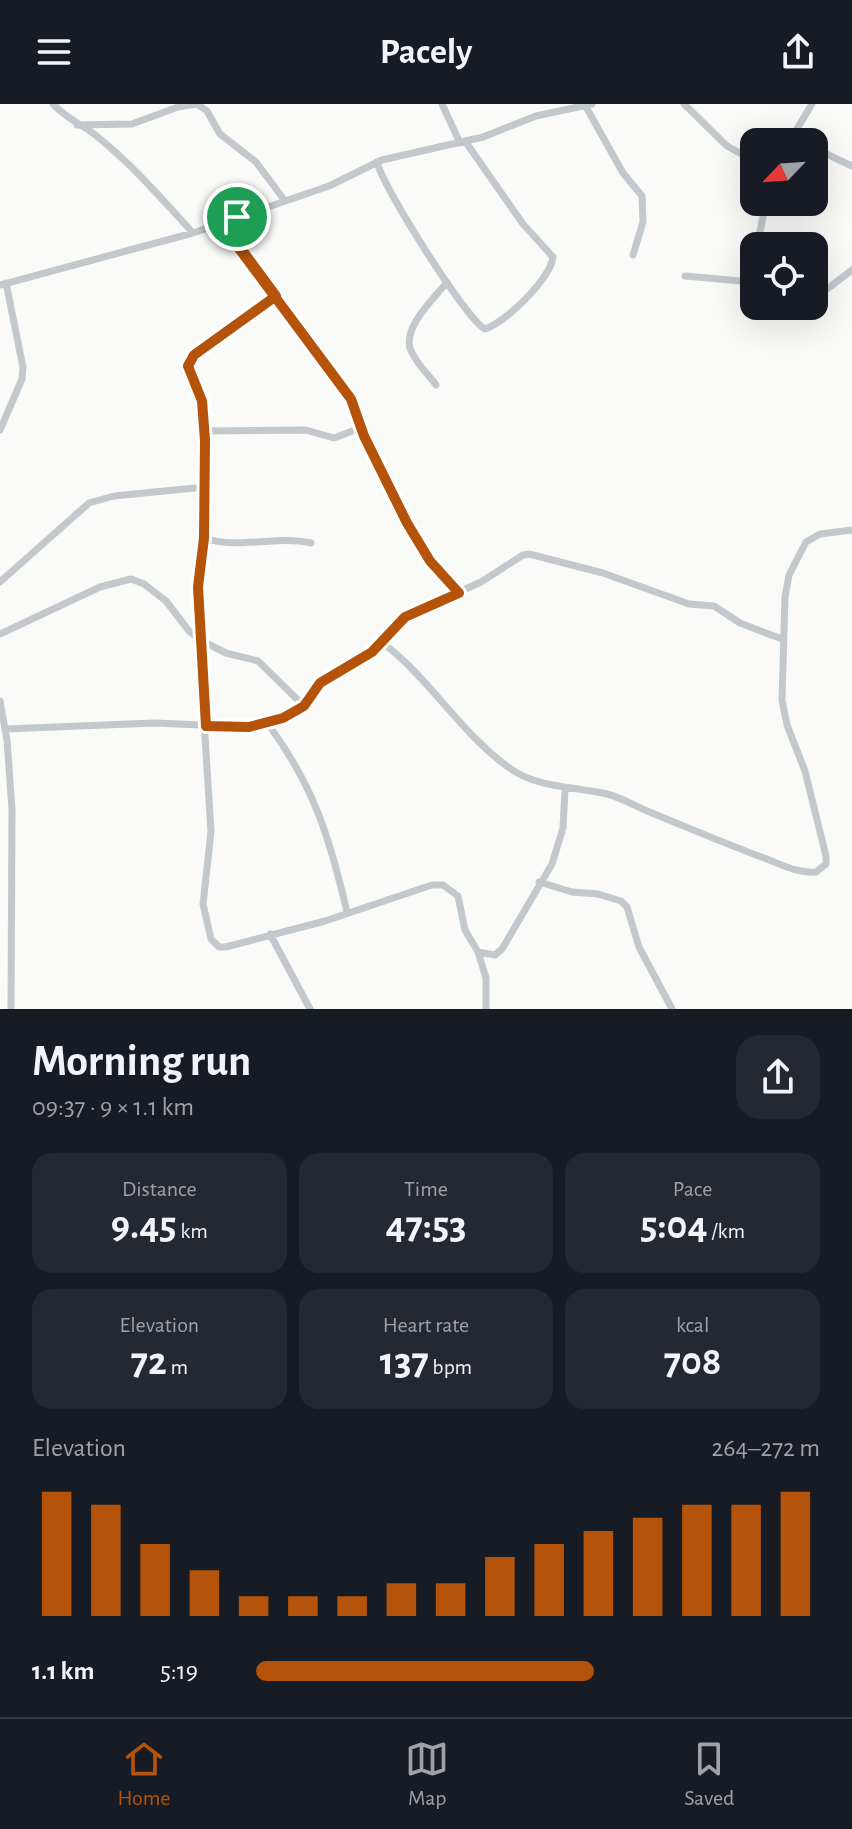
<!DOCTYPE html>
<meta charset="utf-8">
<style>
:root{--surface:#171b24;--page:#242831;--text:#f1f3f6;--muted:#9ea1a6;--line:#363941;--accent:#b45309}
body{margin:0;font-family:"Alegreya Sans",sans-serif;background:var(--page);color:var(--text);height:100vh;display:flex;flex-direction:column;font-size:30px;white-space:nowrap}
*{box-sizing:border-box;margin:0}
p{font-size:26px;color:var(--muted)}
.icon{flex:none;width:44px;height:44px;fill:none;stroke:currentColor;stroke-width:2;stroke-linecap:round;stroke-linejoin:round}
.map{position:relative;height:905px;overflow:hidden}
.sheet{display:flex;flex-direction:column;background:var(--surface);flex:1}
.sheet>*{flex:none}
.needle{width:52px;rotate:245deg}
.controls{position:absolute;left:740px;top:24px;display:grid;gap:16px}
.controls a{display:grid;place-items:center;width:88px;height:88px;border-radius:16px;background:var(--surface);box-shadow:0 8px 32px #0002;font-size:40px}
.pin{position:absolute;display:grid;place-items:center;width:68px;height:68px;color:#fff;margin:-34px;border:4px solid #fff;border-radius:50%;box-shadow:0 2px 8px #0007}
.round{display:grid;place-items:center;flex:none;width:84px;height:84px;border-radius:24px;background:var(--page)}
.summary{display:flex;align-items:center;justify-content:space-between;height:136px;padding:0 32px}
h1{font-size:44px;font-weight:600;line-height:60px}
.stats{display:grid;grid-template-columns:repeat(3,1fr);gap:12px;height:136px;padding:8px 32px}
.stats div{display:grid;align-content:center;border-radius:20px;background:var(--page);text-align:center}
.stats b{font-size:40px;font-weight:600}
.stats small{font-size:22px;font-weight:400}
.stats p{font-size:22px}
.chart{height:224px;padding:16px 32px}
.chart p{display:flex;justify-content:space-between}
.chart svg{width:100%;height:144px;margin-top:8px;stroke:var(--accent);stroke-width:6}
ul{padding:0 32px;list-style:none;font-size:26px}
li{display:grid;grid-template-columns:128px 96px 1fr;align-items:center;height:60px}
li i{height:20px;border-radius:10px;background:var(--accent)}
header{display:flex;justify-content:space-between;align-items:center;height:104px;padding:0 32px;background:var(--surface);font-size:36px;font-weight:600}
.menu{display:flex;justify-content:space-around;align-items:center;height:112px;border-top:2px solid var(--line);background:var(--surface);font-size:22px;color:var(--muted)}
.menu a{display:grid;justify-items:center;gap:4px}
.menu .on{color:var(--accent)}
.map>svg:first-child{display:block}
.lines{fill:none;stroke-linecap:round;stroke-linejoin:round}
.minor{stroke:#c3c8cc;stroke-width:7}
.route-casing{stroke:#fff;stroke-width:16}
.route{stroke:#b45309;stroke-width:10}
</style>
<header><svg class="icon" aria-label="menu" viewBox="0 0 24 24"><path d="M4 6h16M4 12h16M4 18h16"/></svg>Pacely<svg class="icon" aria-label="share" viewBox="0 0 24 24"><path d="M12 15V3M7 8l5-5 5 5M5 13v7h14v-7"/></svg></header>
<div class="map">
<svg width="852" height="905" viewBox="0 0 852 905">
<rect width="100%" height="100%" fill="#fafaf8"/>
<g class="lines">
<path class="minor" d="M53 0C66 14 79 19 94 30 130 58 162 95 193 129
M442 0 460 39
M684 0 727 42 754 57
M585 1 623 69 642 92 643 118 633 151
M77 21 132 20 178 3 197 0 207 7 220 30 256 58 285 97
M789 38 812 0
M814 44 852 62
M377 58C382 82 466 215 485 225 506 218 550 175 553 153L523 120 465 37
M220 119 351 295 364 332 407 419 430 457 459 489
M237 139V113
M757 142 766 98
M685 172 741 177 754 173
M0 181 193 129 329 82 382 56 483 33 536 12 592 0
M276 192 194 251 188 262 202 297 205 336 204 434 199 463 198 520 211 728 203 800 211 835 219 843H226L325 817 432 781H443L458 792 465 826 478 848 495 851 502 845 552 760 563 724 565 685
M814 195 852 166
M778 202 787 212 804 202
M436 281C428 270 414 257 410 244 404 221 435 194 447 178
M0 326 22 275 23 263 6 179
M204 327 306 326 334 334 360 324
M204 434C240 446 275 431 311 439
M0 478 89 399 114 392 205 383
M0 530 100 483 131 475 144 480 166 497 189 527 200 536 226 549 258 557 304 602
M383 539C430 575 460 628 508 663 538 685 573 682 607 690 623 694 636 703 652 709 689 724 726 740 764 754 781 760 798 770 816 768L826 760V752L805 667 787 621 782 596 785 493 789 471 806 438 820 430 852 426
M0 597 7 636 12 706 11 905
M268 620C314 682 330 735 347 808
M5 625 155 619 249 623 268 620 300 605 314 585 372 548 412 509 481 478 523 451 529 450 603 469 689 500 714 502 740 519 782 535
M539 778 572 788 598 790 621 797 627 803 639 843 672 905
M270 830 310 905
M478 848 486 874V905"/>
</g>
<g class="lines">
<g class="route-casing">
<path id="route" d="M237 113V139L276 192 194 251 188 262 202 297 205 336 204 434 198 483 206 622 249 623 283 614 304 602 320 579 372 548 405 513 459 489 430 457 407 419 364 332 351 295 220 119 237 113"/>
</g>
<use href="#route" class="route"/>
</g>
</svg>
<div class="controls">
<a><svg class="needle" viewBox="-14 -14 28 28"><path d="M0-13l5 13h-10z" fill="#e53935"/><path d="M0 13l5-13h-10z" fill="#9ea1a6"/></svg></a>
<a><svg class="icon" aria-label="locate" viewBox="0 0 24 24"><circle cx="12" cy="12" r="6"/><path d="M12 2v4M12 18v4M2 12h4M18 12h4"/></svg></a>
</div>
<div class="pin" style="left:237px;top:113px;background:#1e9e55"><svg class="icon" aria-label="arrive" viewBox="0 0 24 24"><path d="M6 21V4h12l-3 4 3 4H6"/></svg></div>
</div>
<section class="sheet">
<div class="summary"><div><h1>Morning run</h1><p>09:37 · 9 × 1.1 km</p></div><a class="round"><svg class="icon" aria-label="share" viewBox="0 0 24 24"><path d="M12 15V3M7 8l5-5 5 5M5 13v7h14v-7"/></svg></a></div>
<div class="stats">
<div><p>Distance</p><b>9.45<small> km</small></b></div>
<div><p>Time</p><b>47:53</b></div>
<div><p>Pace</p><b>5:04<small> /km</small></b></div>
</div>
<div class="stats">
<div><p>Elevation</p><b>72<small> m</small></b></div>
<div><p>Heart rate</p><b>137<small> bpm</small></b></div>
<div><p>kcal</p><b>708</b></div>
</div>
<div class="chart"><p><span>Elevation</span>264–272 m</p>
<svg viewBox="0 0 160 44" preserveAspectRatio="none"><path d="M5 44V6M15 44V10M25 44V22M35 44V30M45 44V38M55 44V38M65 44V38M75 44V34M85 44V34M95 44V26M105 44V22M115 44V18M125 44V14M135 44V10M145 44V10M155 44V6"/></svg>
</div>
<ul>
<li><b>1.1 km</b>5:19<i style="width:60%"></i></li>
</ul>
</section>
<nav class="menu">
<a class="on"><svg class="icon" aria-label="home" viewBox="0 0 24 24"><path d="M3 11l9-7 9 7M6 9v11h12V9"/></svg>Home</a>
<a><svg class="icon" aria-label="map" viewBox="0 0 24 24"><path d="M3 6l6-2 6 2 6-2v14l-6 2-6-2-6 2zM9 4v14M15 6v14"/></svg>Map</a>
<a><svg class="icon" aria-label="saved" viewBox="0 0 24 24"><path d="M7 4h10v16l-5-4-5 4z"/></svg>Saved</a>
</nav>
